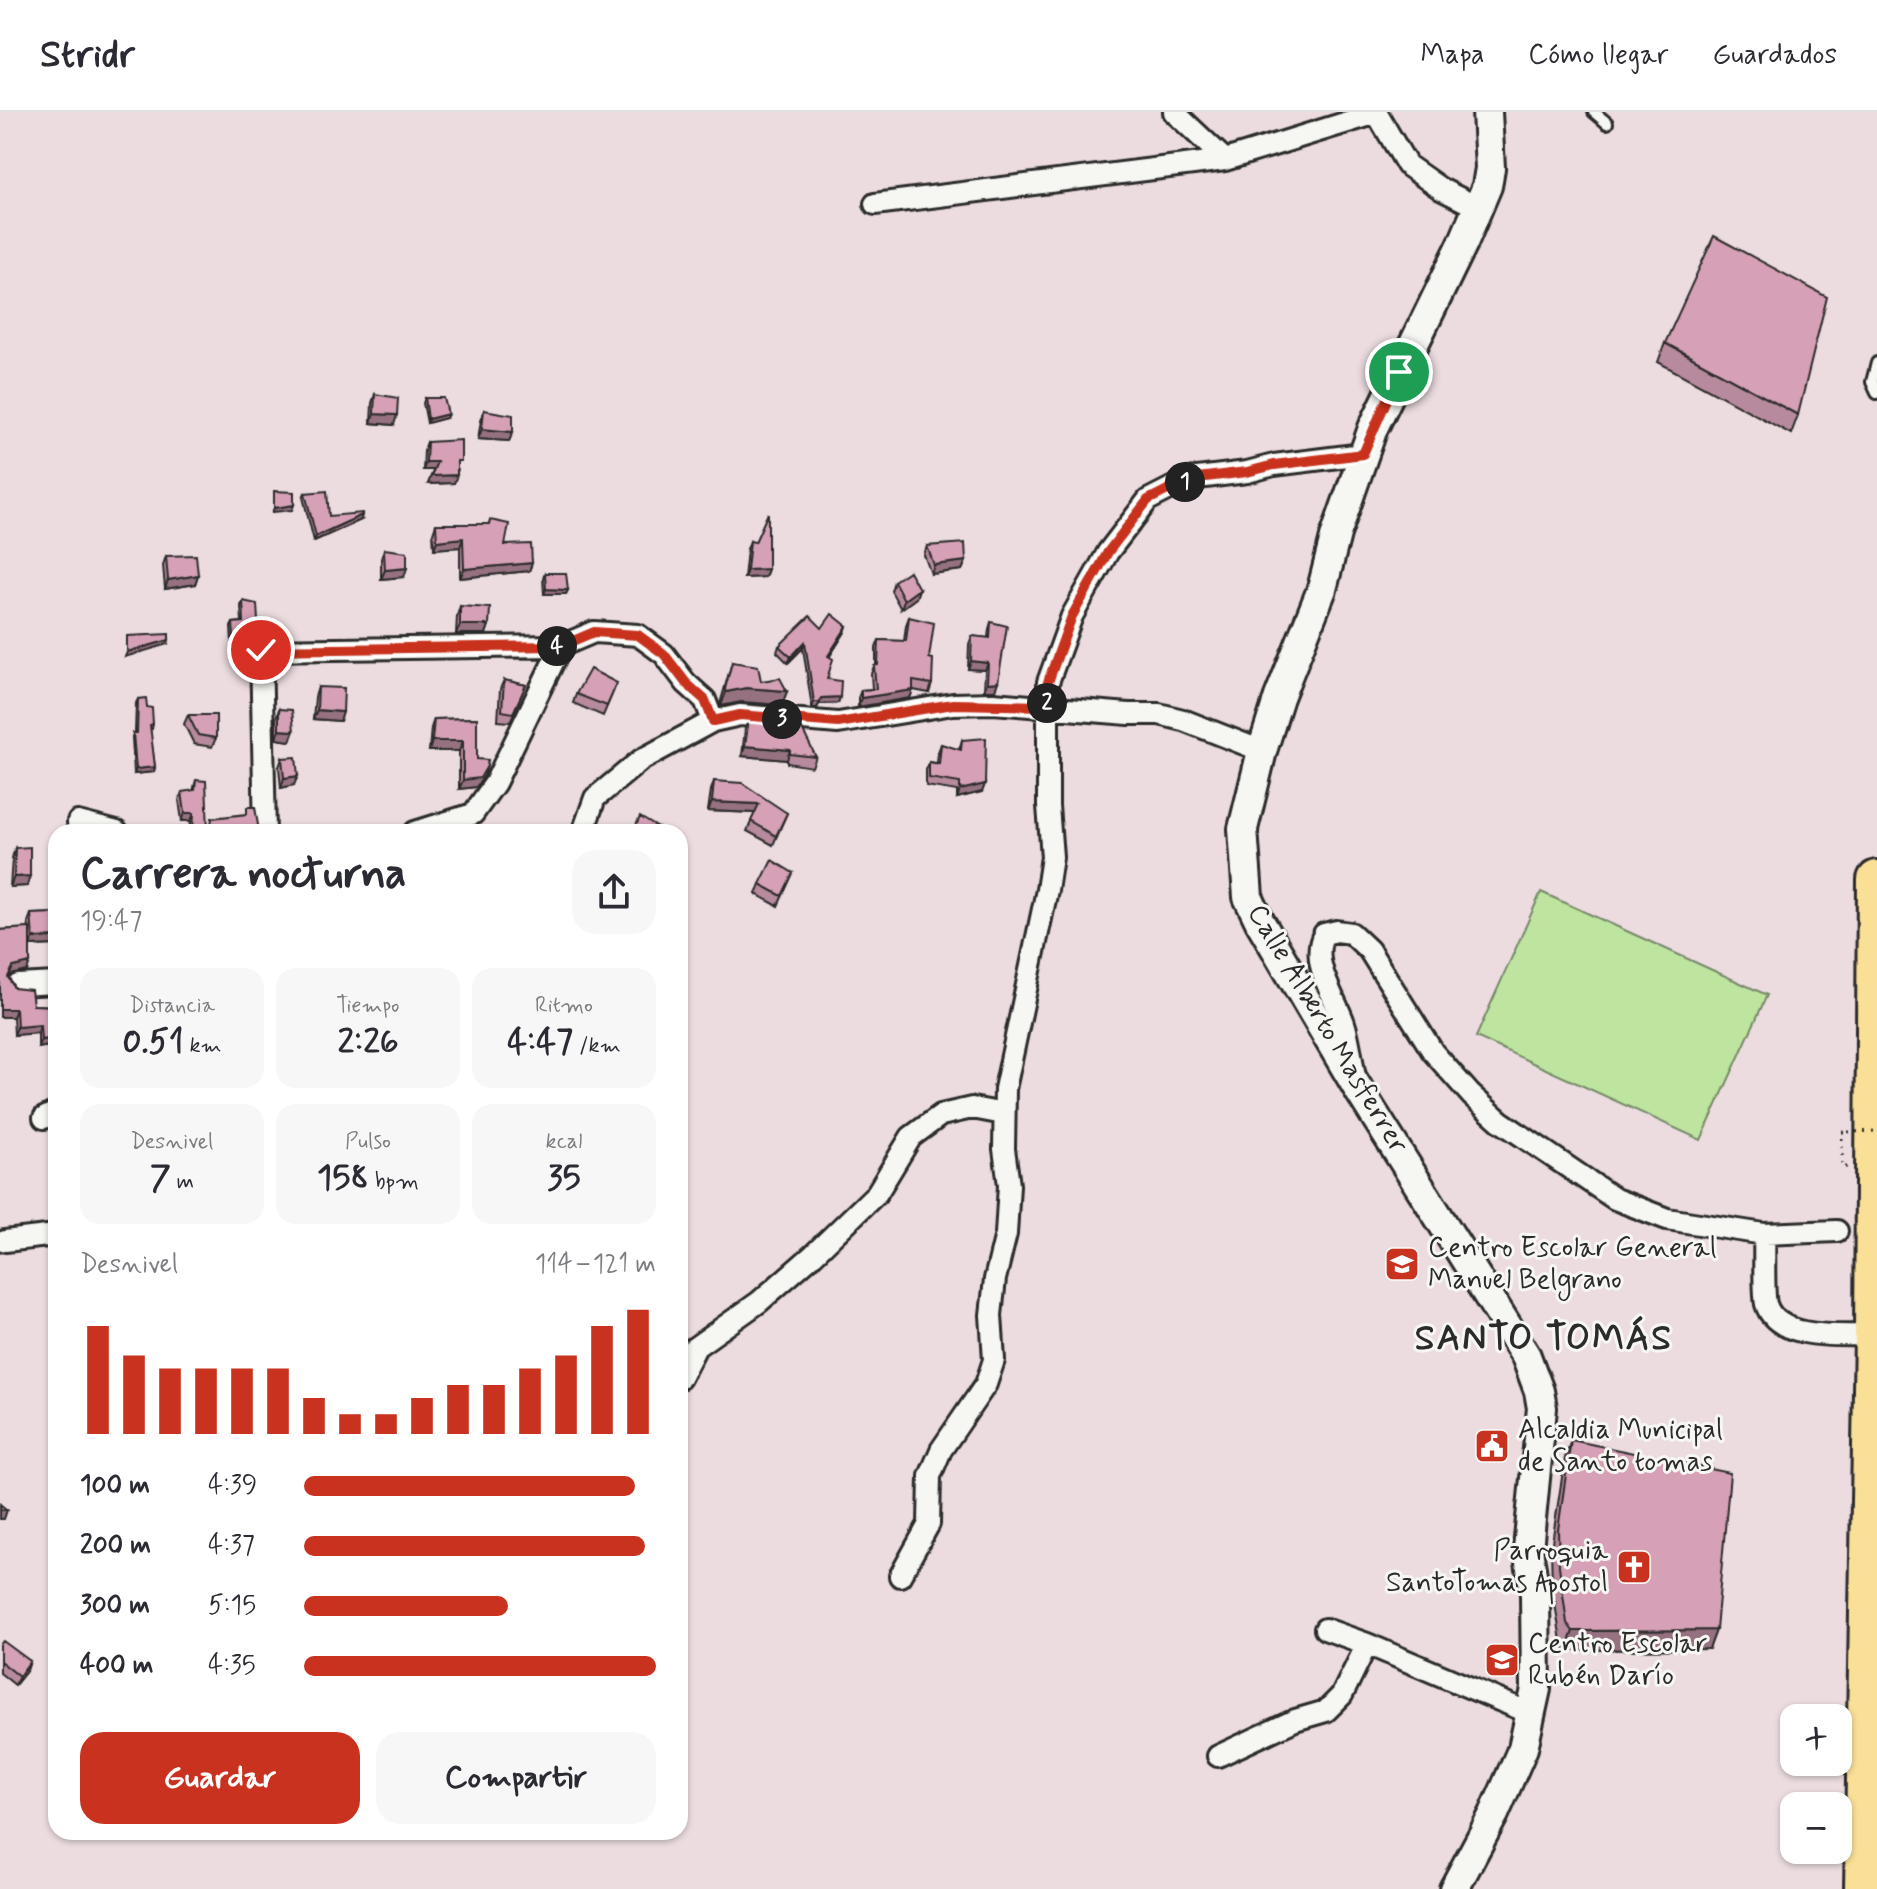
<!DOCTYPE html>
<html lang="es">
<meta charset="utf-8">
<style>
:root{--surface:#fff;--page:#f7f7f7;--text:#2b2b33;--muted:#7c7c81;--line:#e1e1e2;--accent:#c8321e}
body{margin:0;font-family:Mynerve,sans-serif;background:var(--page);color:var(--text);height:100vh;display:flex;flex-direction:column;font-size:30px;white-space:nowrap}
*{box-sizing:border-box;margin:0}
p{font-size:26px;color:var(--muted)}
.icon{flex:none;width:44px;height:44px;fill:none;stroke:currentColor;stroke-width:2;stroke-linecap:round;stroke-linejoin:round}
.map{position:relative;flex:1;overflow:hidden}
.panel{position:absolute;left:48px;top:712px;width:640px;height:1016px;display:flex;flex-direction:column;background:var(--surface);border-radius:24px;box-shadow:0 2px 6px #0004}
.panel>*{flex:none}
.controls{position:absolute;left:1780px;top:1592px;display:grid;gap:16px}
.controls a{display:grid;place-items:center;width:72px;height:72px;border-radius:16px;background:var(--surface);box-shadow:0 2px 6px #0004;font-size:40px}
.pin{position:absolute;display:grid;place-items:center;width:68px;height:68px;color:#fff;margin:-34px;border:4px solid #fff;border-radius:50%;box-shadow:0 2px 8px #0007}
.km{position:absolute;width:40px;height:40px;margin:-20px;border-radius:50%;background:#222;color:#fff;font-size:22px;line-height:40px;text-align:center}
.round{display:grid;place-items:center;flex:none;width:84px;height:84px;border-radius:24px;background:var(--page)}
.overview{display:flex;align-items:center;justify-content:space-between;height:136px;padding:0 32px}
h1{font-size:44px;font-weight:700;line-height:60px}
.figures{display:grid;grid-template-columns:repeat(3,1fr);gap:12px;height:136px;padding:8px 32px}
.figures div{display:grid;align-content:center;border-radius:20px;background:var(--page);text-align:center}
.figures b{font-size:34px;font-weight:700}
.figures small{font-size:22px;font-weight:400}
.figures p{font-size:22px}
.chart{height:224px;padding:16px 32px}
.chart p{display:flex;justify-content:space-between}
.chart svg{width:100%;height:144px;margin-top:8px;stroke:var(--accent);stroke-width:6}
.cta{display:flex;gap:16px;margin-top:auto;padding:16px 32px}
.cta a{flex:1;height:92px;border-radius:24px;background:var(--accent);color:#fff;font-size:32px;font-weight:700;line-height:92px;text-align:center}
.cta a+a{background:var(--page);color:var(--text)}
ul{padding:0 32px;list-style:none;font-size:26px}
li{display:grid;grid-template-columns:128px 96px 1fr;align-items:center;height:60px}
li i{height:20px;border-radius:10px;background:var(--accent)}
header{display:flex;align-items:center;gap:48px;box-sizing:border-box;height:112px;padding:0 40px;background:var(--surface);border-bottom:2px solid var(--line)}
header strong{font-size:38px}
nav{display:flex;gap:44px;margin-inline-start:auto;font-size:28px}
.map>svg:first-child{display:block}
.green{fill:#bee5a0;stroke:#748866;stroke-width:2}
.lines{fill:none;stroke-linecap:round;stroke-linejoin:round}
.lane-casing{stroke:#2b2b2b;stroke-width:16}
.street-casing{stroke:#2b2b2b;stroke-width:26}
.secondary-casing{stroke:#2b2b2b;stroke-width:34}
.highway-casing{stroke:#2b2b2b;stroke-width:44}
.path{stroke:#2b2b2b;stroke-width:3;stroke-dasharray:2 6;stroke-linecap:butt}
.lane{stroke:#f6f6f2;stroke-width:10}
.street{stroke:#f6f6f2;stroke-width:20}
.secondary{stroke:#f6f6f2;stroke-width:28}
.highway{stroke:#fadf96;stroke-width:38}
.path-bridge{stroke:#2b2b2b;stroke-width:3;stroke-dasharray:2 6;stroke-linecap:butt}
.wall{fill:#b88a9d;stroke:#2b2b2b;stroke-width:2}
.shaded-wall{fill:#967180;stroke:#2b2b2b;stroke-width:2}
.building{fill:#d6a1b7;stroke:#2b2b2b;stroke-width:2}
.route-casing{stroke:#fff;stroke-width:16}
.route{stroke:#c8321e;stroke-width:10}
.labels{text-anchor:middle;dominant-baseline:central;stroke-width:6;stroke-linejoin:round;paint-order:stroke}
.street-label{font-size:28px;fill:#2b2b2b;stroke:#f6f6f2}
.poi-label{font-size:28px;fill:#2b2b2b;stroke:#f6f6f2;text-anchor:start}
.district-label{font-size:36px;font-weight:bold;letter-spacing:2px;fill:#2b2b2b;stroke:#f6f6f2}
</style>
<header>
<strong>Stridr</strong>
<nav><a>Mapa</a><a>Cómo llegar</a><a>Guardados</a></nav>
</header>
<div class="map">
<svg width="1877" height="1777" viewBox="0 0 1877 1777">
<rect width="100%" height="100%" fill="#ecdce0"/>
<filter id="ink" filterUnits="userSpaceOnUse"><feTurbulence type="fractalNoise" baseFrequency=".0125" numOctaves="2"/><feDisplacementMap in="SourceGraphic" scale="16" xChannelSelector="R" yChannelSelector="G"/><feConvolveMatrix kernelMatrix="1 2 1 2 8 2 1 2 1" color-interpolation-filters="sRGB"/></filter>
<g filter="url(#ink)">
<path class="green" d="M1541 780 1767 883 1701 1028 1476 925Z"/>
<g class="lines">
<g class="lane-casing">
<path id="lane" d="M1594 0 1607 11
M1877 251 1872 270 1877 281"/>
</g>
<g class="street-casing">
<path id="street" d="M1174 0 1225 48
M1376 0 1407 53 1441 77 1479 96
M875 92 1225 48 1377 1
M79 720 78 710 117 720
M265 720 261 538 561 534
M415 720 473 702 495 671 561 534 594 520 638 523 664 542 686 571 705 588 713 609
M583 720 595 686 641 648 713 609 740 603 838 611 953 592 993 591 1129 602H1159L1183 608 1262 639
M18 873 56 871
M1354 960C1351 944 1349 926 1344 911 1335 885 1309 849 1324 822L1337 819 1351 821 1369 838 1433 940 1471 983 1500 1009 1615 1087 1667 1107 1764 1122 1837 1119
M44 1006 56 1000
M1764 1122C1765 1138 1763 1180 1766 1192 1777 1229 1842 1223 1874 1223
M5 1129 56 1123
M680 1246 759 1190 813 1143 877 1081 911 1025 941 1003 972 996 1004 1002
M680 1266 696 1235
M900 1464 929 1412 930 1364 941 1338 986 1272 994 1248 991 1203 995 1167 1006 1122 1009 1073 1004 1037 1005 977 1047 778 1052 745 1048 694V570L1072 504 1108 440 1148 388 1189 367 1247 360 1274 353 1363 342
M1325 1517 1367 1532 1532 1602
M1218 1644 1295 1608 1326 1599 1342 1583 1367 1532"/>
</g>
<g class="secondary-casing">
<path id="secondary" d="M1454 1777 1494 1702 1523 1636 1536 1577 1535 1482 1528 1437 1542 1296 1539 1279 1526 1244 1357 975 1260 810 1248 785 1243 717 1262 639 1279 585 1322 477 1336 422 1373 316 1463 131 1487 74 1490 56 1487 0"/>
</g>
<g class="highway-casing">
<path id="highway" d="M1864 1777 1874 1223 1877 768"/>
</g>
<path class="path" d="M1847 1055H1842V1020H1848"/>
<use href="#lane" class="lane"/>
<use href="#street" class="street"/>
<use href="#secondary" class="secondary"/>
<use href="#highway" class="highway"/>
<path class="path-bridge" d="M1848 1020 1877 1019"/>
</g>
<path class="wall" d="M1665 231 1798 303 1791 322 1658 250Z
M375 282 394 313 371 311 372 291Z
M425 286 446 306 427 311 423 291Z
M484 298 513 320 509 329 478 327 481 308Z
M427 330 458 357 454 371 428 372 434 358H423L424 338Z
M305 381 329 404 361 408 314 429 303 385Z
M490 408 505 433 532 451 529 459 460 466V435L434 437 433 421 436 412H489Z
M750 429 768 457 765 465 744 466 747 437Z
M927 434 966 449 962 458 931 462 924 443Z
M384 437 404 465 381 467V447Z
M166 444 198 463 195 472 165 477 163 453Z
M545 461 568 478 566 482H544L543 466Z
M894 469 919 477 916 486 901 497 891 479Z
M243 489 258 509 274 522 232 530 231 515 233 511 242 510 241 494Z
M460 494 489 513 486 522H456L457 504Z
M909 505 929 546 932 572 929 581 913 578 910 586 858 595V586L861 578 872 577 871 562 874 554H876V536L879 528 904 529 906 513Z
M991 510 995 578H984L985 558 968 557 969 532 972 524 988 526 989 517Z
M847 514 845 520 830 544 827 567 840 585 838 591 819 592 817 596H812L803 536 788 551 777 540 779 534 822 516Z
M732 550 761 569 787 579 782 593 741 590 721 594 720 592Z
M504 568 526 573 510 610 498 609 500 577Z
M318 575 343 600 340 609 313 607 315 585Z
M613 580 603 604 573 591 576 582Z
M138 587 147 595 153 612 152 617H150L155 655 154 660 134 662 132 625 133 621H135L136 591Z
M279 597 290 629 276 627V606Z
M188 603 216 626 212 635 194 632 184 612Z
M477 606V647L484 664 476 675 459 677V639H429L431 616 434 607Z
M749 607 816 645 812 655 787 651V648L742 644 745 616Z
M962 628 985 672 982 680 957 686V679L926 674V658L929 650 937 651 938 640 941 632 959 638Z
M282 646 294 673 281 676 279 655Z
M196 668 208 720H190L191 709H182L179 688 182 680 193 679Z
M714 669 787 701 773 733 747 719 755 701 708 699 711 678Z
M15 736 27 774 10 775 12 746Z
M793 761 778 794 756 782 760 772Z
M56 801V833L30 834 27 859 10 863 9 866 14 876 33 893 56 894V952L54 933 38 936V921L14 923 13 905H0V818L29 816 28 810 31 802Z
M1571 1328 1716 1518 1709 1537 1566 1538 1561 1529 1552 1473 1551 1437 1565 1346Z
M0 1533 30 1549 27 1558 15 1573 0 1561Z"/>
<path class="shaded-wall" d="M374 302 397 303 394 313 371 311Z
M448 302 446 306 427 311 428 307Z
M482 317 513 320 509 329 478 327Z
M426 350H437L434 358H423Z
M457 363 454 371 428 372 431 364Z
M294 393 292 398 272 400 274 396Z
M362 403 361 408 314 429 316 424Z
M463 426 460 435 434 437 437 429Z
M966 449 962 458 931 462 934 453Z
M532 451 529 459 460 466 464 457Z
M407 456 404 465 381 467 385 458Z
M768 457 765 465 744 466 747 458Z
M198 463 195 472 165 477 168 468Z
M546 477 568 478 566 482H544Z
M919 477 916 486 901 497 904 488Z
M460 513H489L486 522H456Z
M847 514 845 520 826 550 828 544Z
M276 518 274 522 232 530 234 525Z
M169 528 168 532 125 545 127 540Z
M805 530 803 536 788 551 791 545Z
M971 549 988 551 985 558 968 557Z
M998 570 995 578H984L987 571Z
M746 576 787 579 782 593 741 590 721 594 726 580Z
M913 578 910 586 858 595 861 586Z
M840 585 838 591 819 592 817 596H812L814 590 821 586Z
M317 598 343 600 340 609 313 607Z
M279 618 294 619 290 629 276 627Z
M432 629H463L459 639H429Z
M745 634 790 638 787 648 742 644Z
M487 654 484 664 476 675 459 677 463 668Z
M155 655 154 660 134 662 136 657Z
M298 664 294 673 281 676 284 666Z
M985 672 982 680 957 686 960 678Z
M712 690 759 692 756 701 708 699Z
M185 701H194L191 709H182Z
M30 764 27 774 10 775 14 765Z
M56 825V833L30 834 33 826Z
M30 851 27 859 10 863 5 873 13 855Z
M0 897H16L13 905H0Z
M40 913 38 921 14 923 17 915Z
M56 926 54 933 38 936 41 928Z
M0 1398H7L4 1407H0Z
M1716 1518 1709 1537 1566 1538 1573 1519Z
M30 1549 27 1558 15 1573 19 1564Z"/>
<path class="building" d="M1714 124 1827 185 1798 303 1665 231Z
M375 282 398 286 397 303 374 302Z
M425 286H444L448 302 428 307Z
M484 298 513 303V320L482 317Z
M461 328V349H457V363L431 364 437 350H426L427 330Z
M274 379 294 380V393L274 396Z
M327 379 329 404 362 401V403L316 424 305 381Z
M768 401V457L747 458 750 429 755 430Z
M490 408 509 412 505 433 531 432 532 451 464 457 463 426 437 429 436 412H489Z
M965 431 966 449 934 453 927 434Z
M384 437 407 440V456L385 458Z
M196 443 198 463 168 468 166 444Z
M909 459 919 477 904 488 894 469Z
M545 461H566L568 478 546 477Z
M243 489 257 492 258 509 274 508 276 518 234 525 233 511 244 510Z
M460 494 490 496 489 513H460Z
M832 502 847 514 828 544 833 547 827 567 841 569 840 585 821 586 820 590H814L805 530 791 545 779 534 810 504 822 516Z
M909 505 934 511 929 546 933 547 932 572 913 569V578L861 586V578L876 577 874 554 878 553 879 528 906 529Z
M991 510 1007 514 998 570 987 571 988 551 971 549 972 524 990 526Z
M169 522V528L127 540V524Z
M732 550 758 554 761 569 780 566 787 579 746 576 726 580 725 577Z
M590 557 617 571 607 594 576 582Z
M504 568 526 573 513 601 502 599Z
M318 575 344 576 343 600 317 598Z
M146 586 147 595 152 596 153 612 150 613 155 655 136 657 133 621H137L138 587Z
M279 597 292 598 294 619 279 618Z
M188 603H216V626L198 623Z
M477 606V647L488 648 487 654 480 666 463 668V629H432L434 607Z
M749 607 799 611 816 645 790 642V638L745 634Z
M986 626 985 672 960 678V671L929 666V650L939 652 941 632 961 638 962 628Z
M296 645 298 664 284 666 282 646Z
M196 668 206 669 208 719 193 718 194 701H185L182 680 195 678Z
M714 669 742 671 787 701 776 724 751 709 759 692 712 690Z
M247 695H255L259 719 250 720H210L212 706 247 702Z
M640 705 665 720H633Z
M30 735V764L14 765 15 736Z
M772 748 793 761 782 784 760 772Z
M56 801V825L33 826 31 802Z
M30 816V851L13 855 8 865 14 876 31 878 33 893 56 894V926L41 928 40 913 17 915 16 897H0V818Z
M1571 1328 1730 1361 1716 1518 1573 1519 1567 1511 1559 1454 1558 1418Z
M0 1392 7 1398H0Z
M3 1529 30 1549 19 1564 0 1549V1533Z"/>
</g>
<g class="lines" filter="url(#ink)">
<g class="route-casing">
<path id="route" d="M261 538 561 534 594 520 638 523 664 542 686 571 705 588 713 609 740 603 838 611 953 592 1047 594 1048 570 1072 504 1108 440 1148 388 1189 367 1247 360 1274 353 1363 342 1399 260"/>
</g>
<use href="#route" class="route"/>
</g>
<defs>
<g id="school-square" transform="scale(1.8)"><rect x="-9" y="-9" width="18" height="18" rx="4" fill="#c8321e" stroke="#f6f6f2"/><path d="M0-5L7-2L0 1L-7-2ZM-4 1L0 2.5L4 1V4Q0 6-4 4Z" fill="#fff"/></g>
<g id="civic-square" transform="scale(1.8)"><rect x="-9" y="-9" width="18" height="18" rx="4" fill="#c8321e" stroke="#f6f6f2"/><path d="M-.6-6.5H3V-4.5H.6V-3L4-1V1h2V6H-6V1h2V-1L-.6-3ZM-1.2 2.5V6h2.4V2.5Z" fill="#fff"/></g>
<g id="church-square" transform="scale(1.8)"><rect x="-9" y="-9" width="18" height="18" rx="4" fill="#c8321e" stroke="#f6f6f2"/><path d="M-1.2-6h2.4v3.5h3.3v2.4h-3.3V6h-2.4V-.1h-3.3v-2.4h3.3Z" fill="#fff"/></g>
</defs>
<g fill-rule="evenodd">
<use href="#school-square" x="1402" y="1152"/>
<use href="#civic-square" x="1492" y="1334"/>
<use href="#church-square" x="1634" y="1455"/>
<use href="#school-square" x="1502" y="1548"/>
</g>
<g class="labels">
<g class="street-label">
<text transform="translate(1327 917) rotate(59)">Calle Alberto Masferrer</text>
</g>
<g class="poi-label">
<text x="1428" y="1136">Centro Escolar General<tspan x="1428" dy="32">Manuel Belgrano</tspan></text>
<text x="1518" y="1318">Alcaldia Municipal<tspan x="1518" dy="32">de Santo tomas</tspan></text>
<text x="1608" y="1439" text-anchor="end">Parroquia<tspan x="1608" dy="32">SantoTomas Apostol</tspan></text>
<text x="1528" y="1532">Centro Escolar<tspan x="1528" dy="32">Rubén Darío</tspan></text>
</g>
<g class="district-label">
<text x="1544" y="1227">SANTO TOMÁS</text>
</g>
</g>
</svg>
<div class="controls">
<a>+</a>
<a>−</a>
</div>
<div class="pin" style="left:1399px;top:260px;background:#1e9e55"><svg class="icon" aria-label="arrive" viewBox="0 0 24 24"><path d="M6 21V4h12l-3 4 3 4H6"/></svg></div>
<div class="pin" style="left:261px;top:538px;background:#d93025"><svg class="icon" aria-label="check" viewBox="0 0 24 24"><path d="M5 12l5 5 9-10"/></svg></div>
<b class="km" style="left:1185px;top:370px">1</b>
<b class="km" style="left:1047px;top:591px">2</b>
<b class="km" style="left:782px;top:607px">3</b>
<b class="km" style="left:557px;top:534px">4</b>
<section class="panel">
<div class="overview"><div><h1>Carrera nocturna</h1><p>19:47</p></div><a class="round"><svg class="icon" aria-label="share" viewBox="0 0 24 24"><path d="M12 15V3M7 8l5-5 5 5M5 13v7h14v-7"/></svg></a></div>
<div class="figures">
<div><p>Distancia</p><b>0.51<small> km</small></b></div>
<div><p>Tiempo</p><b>2:26</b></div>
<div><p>Ritmo</p><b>4:47<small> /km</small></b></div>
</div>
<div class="figures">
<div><p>Desnivel</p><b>7<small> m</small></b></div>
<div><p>Pulso</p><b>158<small> bpm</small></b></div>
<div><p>kcal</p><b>35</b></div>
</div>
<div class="chart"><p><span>Desnivel</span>114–121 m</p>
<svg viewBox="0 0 160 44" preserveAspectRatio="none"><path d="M5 44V11M15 44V20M25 44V24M35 44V24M45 44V24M55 44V24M65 44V33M75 44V38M85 44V38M95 44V33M105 44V29M115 44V29M125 44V24M135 44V20M145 44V11M155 44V6"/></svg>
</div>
<ul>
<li><b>100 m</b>4:39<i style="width:94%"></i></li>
<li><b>200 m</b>4:37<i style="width:97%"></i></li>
<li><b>300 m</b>5:15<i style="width:58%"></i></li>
<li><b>400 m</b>4:35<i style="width:100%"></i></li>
</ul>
<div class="cta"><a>Guardar</a><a>Compartir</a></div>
</section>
</div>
